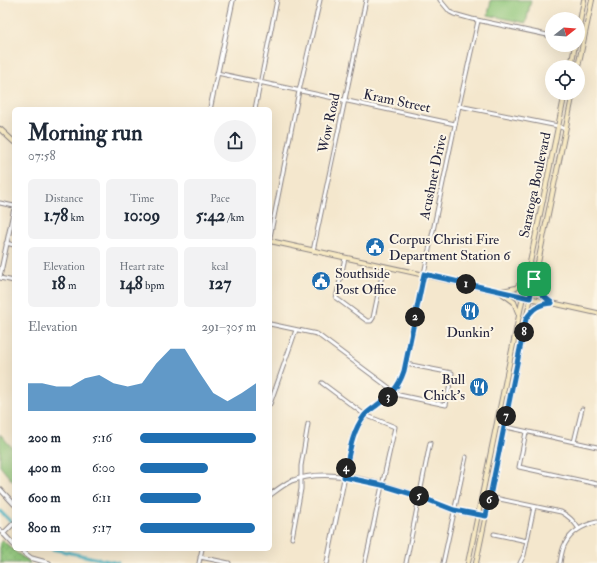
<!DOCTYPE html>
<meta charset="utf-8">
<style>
:root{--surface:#fff;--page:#f2f2f3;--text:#1f2937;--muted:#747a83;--accent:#1f6fb2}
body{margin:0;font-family:"IM FELL Double Pica",serif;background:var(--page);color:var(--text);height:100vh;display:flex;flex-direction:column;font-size:15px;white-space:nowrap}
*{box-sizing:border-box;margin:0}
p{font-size:13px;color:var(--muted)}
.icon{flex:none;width:22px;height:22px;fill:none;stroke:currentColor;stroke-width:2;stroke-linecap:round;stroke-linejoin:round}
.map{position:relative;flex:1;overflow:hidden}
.drawer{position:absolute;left:12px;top:107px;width:260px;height:444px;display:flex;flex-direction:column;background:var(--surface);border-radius:6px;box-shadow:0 4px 16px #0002}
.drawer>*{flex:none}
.needle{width:26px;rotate:73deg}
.buttons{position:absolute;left:545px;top:12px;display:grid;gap:8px}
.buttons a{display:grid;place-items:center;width:40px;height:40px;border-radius:50%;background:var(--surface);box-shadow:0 4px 16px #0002;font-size:20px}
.pin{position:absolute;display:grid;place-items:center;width:34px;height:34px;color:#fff;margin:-17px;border-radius:8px;box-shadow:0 2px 6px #0006}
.km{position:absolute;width:20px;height:20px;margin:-10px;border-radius:50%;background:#222;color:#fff;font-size:11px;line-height:20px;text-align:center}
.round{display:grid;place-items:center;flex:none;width:42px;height:42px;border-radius:21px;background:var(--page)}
.headline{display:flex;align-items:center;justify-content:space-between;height:68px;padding:0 16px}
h1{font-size:22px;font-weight:700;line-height:30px}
.stats{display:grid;grid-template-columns:repeat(3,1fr);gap:6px;height:68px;padding:4px 16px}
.stats div{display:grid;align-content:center;border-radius:6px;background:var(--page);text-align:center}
.stats b{font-size:17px;font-weight:700}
.stats small{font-size:11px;font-weight:400}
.stats p{font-size:11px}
.chart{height:112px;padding:8px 16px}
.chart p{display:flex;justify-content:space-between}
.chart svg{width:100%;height:72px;margin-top:4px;fill:var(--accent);opacity:.7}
ul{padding:0 16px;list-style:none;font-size:13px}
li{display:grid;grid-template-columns:64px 48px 1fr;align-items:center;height:30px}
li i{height:10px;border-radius:5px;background:var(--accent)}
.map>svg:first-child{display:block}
.grass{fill:url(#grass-dots);stroke:#58745a}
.pitch{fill:#8dc578;stroke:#58745a}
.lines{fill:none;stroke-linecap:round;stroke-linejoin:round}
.canal{stroke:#47b3c4;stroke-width:3}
.minor-casing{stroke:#8b8484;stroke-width:5}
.tertiary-casing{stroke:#8b8484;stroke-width:5.5}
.secondary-casing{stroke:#8b8484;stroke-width:6}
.minor{stroke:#fff;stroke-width:3}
.tertiary{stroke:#fff;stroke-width:3.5}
.secondary{stroke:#f7e9c3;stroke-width:4}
.route-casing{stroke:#fff;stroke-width:8}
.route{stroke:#1f6fb2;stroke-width:5}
.labels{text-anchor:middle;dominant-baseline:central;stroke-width:4;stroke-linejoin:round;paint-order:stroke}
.street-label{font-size:14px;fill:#22223b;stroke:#fcf5e5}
.poi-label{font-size:14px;fill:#22223b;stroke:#fcf5e5;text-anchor:start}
</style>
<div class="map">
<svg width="597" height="563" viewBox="0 0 597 563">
<defs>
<pattern id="grass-dots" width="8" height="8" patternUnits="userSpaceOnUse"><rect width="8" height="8" fill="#8dc578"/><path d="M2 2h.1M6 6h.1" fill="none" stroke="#79a969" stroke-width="1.8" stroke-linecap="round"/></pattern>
</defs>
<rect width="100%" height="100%" fill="#fcf5e5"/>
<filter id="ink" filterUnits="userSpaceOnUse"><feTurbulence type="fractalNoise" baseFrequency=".025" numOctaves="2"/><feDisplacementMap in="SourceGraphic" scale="8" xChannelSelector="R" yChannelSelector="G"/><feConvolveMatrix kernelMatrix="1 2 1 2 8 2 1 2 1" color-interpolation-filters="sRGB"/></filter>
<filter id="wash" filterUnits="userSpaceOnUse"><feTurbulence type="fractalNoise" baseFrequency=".012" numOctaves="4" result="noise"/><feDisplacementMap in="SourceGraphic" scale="16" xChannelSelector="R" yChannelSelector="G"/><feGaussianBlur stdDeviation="0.9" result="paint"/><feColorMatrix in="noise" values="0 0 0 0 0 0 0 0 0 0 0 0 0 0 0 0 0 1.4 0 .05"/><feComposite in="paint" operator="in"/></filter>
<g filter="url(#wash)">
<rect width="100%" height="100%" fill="#f4e7cd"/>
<path class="grass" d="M2 540 17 553 30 562V563H0V544Z"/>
<path class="pitch" d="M491 0H531L526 23 488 15Z
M0 434 14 450 13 482 0 466Z"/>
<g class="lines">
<path class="canal" d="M0 511 14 525
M52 549 118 563"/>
</g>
</g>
<g filter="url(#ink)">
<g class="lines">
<g class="minor-casing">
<path id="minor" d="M440 0 450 12 454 14 472 19 552 36
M217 73 455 124
M459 106 558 126 565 129
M255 109 277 0
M0 203 14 206
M270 237 299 91 320 0
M6 243 14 245
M313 251 366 0
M345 258 336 298 367 321H371L373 318 384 266
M424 274 459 106 478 21
M0 278 14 281
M270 324 317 334 399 395 446 405 452 373 406 364
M322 383 365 415 395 427 365 563
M270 404 296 330
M497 425 597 447
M526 432 519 467 597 484
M574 442 582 409
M490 497 561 512C569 516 574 521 579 529
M494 534 527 541
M292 538 301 489V466L308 424
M200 557 229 563
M199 563 202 549
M406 563 430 443
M443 563 466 457
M520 563 524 555 534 507
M560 563C561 557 562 549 565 544 571 532 584 525 597 522"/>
</g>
<g class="tertiary-casing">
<path id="tertiary" d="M210 109 233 0
M0 276 14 209
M0 489 14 504
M270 495C277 490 283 485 291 481 328 466 381 483 418 496 430 500 441 506 453 510 463 513 475 514 486 516
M0 530 14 545
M3 534 14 523
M19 549 31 558 49 563
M327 563 353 436C357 429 360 421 366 415 383 397 396 397 404 371L424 274"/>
</g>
<g class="secondary-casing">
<path id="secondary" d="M578 32 584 0
M571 67 575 45
M578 67 592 0
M0 129 14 142
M270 241 597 313
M535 280C536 290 542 296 550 301
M502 291 516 288 527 277
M503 294 514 302 519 315
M528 315 536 306 549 303
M468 563 565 93
M476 563 573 93"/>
</g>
<use href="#minor" class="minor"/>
<use href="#tertiary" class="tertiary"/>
<use href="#secondary" class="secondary"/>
</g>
</g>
<g class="lines" filter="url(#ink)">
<g class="route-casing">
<path id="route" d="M424 274 530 298 534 279C536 290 543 296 552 303 539 304 533 308 526 319L486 516 454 510 418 496 382 485 344 477C349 456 351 433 364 416 367 412 372 409 376 406 390 395 398 389 404 371Z"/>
</g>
<use href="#route" class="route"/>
</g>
<defs>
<g id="civic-disc" transform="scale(1)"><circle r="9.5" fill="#1f6fb2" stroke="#fcf5e5"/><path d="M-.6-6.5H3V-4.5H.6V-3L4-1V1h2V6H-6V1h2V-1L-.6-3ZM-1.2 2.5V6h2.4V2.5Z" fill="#fff"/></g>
<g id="restaurant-disc" transform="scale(1)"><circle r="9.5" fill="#1f6fb2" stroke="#fcf5e5"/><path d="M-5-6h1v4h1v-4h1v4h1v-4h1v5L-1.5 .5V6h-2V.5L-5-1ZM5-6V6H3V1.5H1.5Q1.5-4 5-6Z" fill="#fff"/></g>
</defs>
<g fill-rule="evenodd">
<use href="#civic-disc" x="375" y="247"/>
<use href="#civic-disc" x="321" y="281"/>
<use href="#restaurant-disc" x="470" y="311"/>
<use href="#restaurant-disc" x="479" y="387"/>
</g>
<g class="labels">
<g class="street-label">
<text transform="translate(397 101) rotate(12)">Kram Street</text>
<text transform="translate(329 123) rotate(-78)">Wow Road</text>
<text transform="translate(433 177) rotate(-78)">Acushnet Drive</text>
<text transform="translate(535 185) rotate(-78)">Saratoga Boulevard</text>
</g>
<g class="poi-label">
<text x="389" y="239">Corpus Christi Fire<tspan x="389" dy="16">Department Station 6</tspan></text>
<text x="335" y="273">Southside<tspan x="335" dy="16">Post Office</tspan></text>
<text x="470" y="332" text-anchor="middle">Dunkin'</text>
<text x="465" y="379" text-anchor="end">Bull<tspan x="465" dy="16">Chick's</tspan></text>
</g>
</g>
</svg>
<div class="buttons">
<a><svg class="needle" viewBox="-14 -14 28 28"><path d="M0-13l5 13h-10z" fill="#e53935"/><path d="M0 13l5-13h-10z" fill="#747a83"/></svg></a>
<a><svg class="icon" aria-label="locate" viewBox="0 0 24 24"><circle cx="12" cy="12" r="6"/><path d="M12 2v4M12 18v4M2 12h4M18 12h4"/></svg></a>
</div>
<div class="pin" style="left:534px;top:279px;background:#1e9e55"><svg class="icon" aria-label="arrive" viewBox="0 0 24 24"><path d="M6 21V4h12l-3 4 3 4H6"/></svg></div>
<b class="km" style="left:466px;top:284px">1</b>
<b class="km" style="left:415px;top:317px">2</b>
<b class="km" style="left:388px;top:397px">3</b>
<b class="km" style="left:346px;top:468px">4</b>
<b class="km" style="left:419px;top:496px">5</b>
<b class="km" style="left:489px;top:500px">6</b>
<b class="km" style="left:506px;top:416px">7</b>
<b class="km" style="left:524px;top:332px">8</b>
<section class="drawer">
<div class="headline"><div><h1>Morning run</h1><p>07:58</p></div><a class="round"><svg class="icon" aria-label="share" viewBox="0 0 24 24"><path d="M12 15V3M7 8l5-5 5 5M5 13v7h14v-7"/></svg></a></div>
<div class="stats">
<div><p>Distance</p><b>1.78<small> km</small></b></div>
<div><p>Time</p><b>10:09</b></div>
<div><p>Pace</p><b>5:42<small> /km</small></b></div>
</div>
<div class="stats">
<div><p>Elevation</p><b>18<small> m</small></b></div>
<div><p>Heart rate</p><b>148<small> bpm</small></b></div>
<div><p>kcal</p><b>127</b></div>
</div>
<div class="chart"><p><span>Elevation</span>291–305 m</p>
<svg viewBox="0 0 160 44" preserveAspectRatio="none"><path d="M0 44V27L10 27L20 29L30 29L40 24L50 22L60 27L70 29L80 27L90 15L100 6L110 6L120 20L130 33L140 38L150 33L160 27V44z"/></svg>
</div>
<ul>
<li><b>200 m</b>5:16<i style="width:100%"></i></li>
<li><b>400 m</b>6:00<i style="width:59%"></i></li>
<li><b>600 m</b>6:11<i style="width:53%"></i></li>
<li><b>800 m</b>5:17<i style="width:99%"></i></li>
</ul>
</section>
</div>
